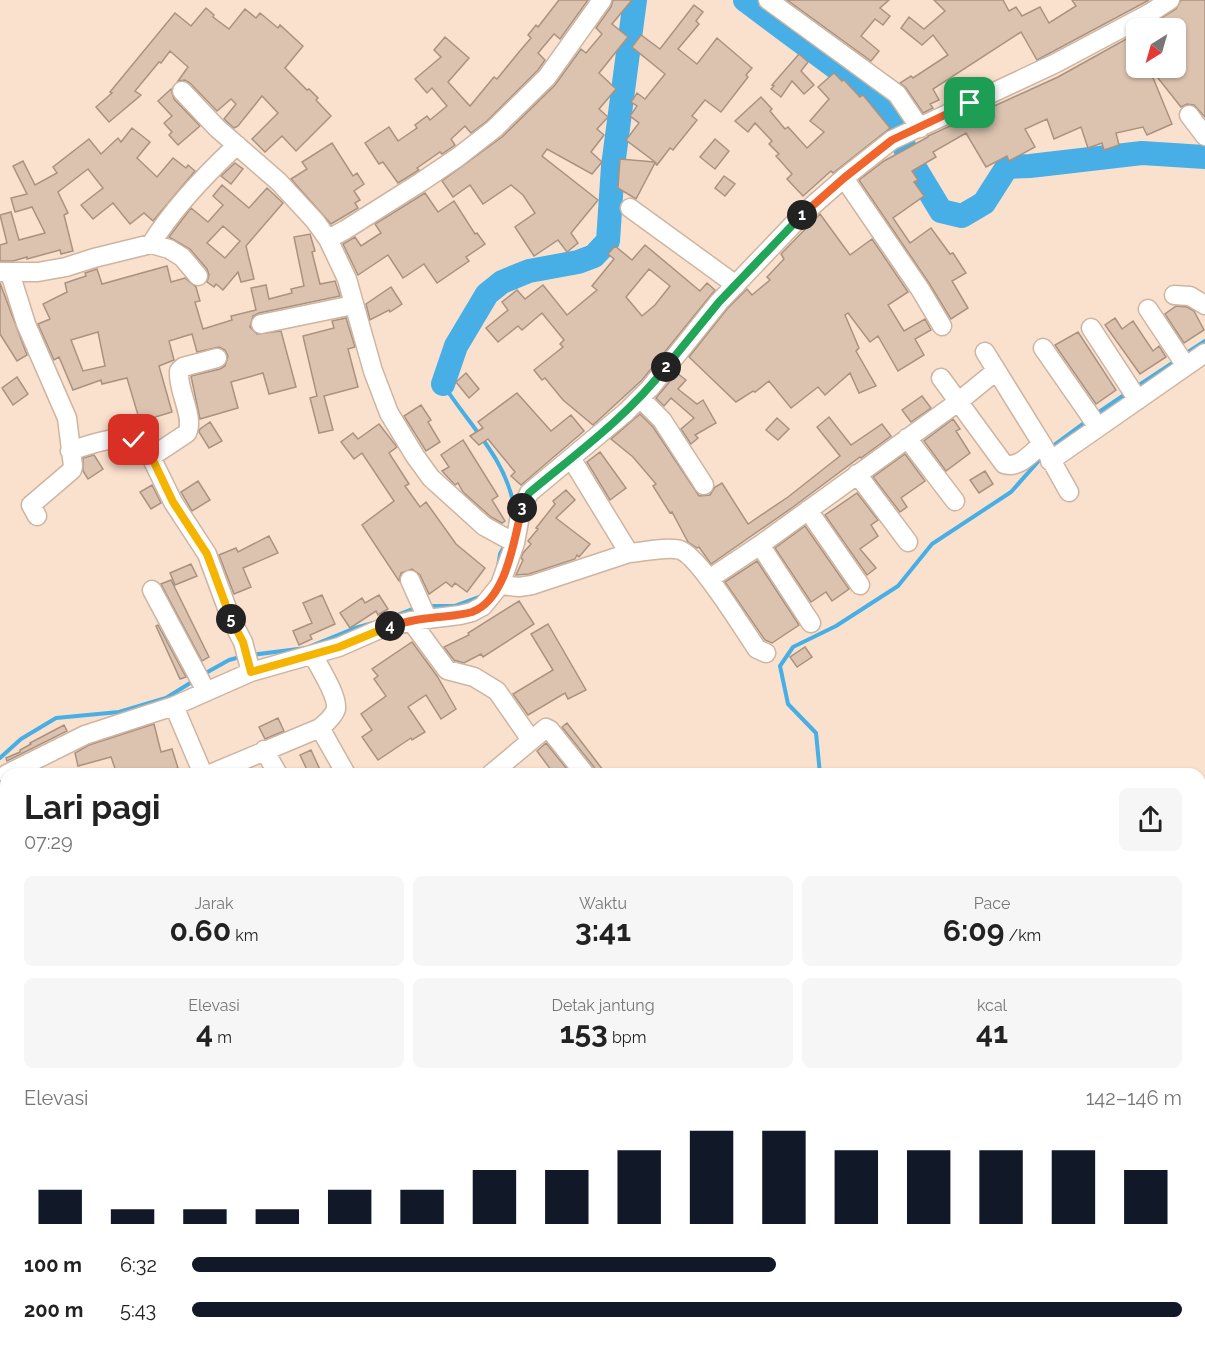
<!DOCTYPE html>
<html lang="id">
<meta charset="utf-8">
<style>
:root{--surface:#fff;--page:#f6f6f6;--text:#222;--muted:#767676;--accent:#111827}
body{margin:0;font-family:Raleway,sans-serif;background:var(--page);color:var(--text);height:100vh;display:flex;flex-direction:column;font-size:22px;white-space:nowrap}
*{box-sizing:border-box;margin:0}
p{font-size:20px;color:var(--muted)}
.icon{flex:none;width:33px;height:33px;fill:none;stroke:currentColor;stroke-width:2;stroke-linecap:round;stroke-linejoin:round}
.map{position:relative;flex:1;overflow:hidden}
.sheet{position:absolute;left:0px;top:768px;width:1206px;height:578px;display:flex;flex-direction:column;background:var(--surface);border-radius:18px 18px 0 0;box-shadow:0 2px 4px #0004}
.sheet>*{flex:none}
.needle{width:39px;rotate:217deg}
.controls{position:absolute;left:1126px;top:18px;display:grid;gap:12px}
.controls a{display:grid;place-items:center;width:60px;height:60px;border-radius:9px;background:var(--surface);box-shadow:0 2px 4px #0004;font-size:30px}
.pin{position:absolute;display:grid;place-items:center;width:51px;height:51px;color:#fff;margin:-26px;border-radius:12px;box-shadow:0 3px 9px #0006}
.km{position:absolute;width:30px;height:30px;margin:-15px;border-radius:50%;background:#222;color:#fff;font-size:16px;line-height:30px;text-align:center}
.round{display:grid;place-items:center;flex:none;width:63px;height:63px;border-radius:9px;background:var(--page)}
.overview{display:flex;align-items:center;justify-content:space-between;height:102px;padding:0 24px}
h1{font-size:33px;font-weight:700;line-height:45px}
.figures{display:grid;grid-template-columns:repeat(3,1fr);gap:9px;height:102px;padding:6px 24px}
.figures div{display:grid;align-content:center;border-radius:9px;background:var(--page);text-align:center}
.figures b{font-size:30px;font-weight:700}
.figures small{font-size:16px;font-weight:400}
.figures p{font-size:16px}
.chart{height:168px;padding:12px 24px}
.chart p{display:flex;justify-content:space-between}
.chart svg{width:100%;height:108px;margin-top:6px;stroke:var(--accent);stroke-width:6}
ul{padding:0 24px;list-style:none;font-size:20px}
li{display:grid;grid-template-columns:96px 72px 1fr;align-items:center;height:45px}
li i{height:15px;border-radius:8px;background:var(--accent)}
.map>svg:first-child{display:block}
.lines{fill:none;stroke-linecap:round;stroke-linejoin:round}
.stream{stroke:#47afe5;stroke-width:4}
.river{stroke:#47afe5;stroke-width:24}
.building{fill:#dcc3b0;stroke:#aa9280;stroke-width:1.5;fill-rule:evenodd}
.minor-casing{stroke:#cdb5a1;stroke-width:21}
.minor{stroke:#fff;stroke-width:18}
.rail{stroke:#79695d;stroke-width:4;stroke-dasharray:10 10;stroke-linecap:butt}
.split-1-casing{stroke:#fff;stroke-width:12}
.split-2-casing{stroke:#fff;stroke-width:12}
.split-3-casing{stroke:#fff;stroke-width:12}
.split-4-casing{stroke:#fff;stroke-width:12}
.split-5-casing{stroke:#fff;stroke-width:12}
.split-6-casing{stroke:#fff;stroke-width:12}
.split-1{stroke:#f0652b;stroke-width:8}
.split-2{stroke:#22a559;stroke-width:8}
.split-3{stroke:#22a559;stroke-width:8}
.split-4{stroke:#f0652b;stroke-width:8}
.split-5{stroke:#f5b400;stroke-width:8}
.split-6{stroke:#f5b400;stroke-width:8}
</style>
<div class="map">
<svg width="1205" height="1345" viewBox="0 0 1205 1345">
<rect width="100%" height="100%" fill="#fae1cd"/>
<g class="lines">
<path class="stream" d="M1185 354 1205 341
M443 384C468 424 506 458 514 507
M1136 387 1177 360
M1096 414 1127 393
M1050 448 1088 420
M498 567 500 554 506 543
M429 606H455L482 596
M392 617 415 608
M251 655 306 648 355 628 373 623
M204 674 229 660 240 657
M0 758 21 739 56 718 119 712 166 698 195 680
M820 774 816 733 788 704 780 666 793 647 836 626 898 586 932 544 1011 492 1043 456
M112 1340 115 1345"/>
<path class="river" d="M745 0 855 82 893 123 912 163 941 211 962 216 984 203 1007 167 1030 166 1142 153 1205 157
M443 384 456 346 487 294 502 282 529 271 578 262 594 256 608 241 613 166 635 0"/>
</g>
<path class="building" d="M559 0H588L560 39 554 34 538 53 545 60 538 70 487 121 471 133 465 126 451 139 455 145 442 154 440 152 417 168 419 170 398 183 383 162 379 164 365 143 389 127 398 141 417 128 415 125 427 116 430 120 447 106 432 88 427 93 415 79 441 57 434 50 445 37 469 58 448 82 470 106 494 77 497 79 519 52 531 38 528 35 536 25 538 27Z
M613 0H632L612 24 628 37 599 73 616 89 599 109 608 117 597 129 604 135 591 152 602 162 592 174 547 149 542 156 598 200 571 233 578 243 567 252 558 240 534 256 515 227 535 213 523 195 511 185 483 204 470 185 453 197 442 181 502 137 555 85 581 49 586 53 602 34 596 28 611 7Z
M787 0H889L880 8 890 16 883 25 875 19 861 36 879 51 871 61Z
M934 0H1003L1009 11 1016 7 1022 16 1040 7 1049 23 1076 6 1072 0H1149L1037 60 1021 32 933 89 939 100 930 104 933 108 923 113 906 88 900 83 911 76 913 78 948 55 933 35 922 45 901 28 909 17 924 29 945 11Z
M1181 0H1205V117L1194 105 1187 104 1181 107 1150 68H1176V28H1145L1176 9Z
M694 5 703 12 696 21 699 24 678 49 697 64 717 38 752 68 746 75 748 77 721 112 705 100 692 116 697 120 673 150 670 148 657 165 655 163 636 199 618 188 620 159 655 162 626 140 639 123 630 116 637 106 631 102 637 93 645 99 665 74 632 47 641 35 660 49Z
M206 8 214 15 213 17 229 29 245 9 256 18 260 13 278 28 280 25 303 46 285 68 307 90 309 89 318 98 316 100 331 116 296 151 282 136 265 152 252 139 278 113 262 96 238 126 234 128 224 119 236 104 231 99 217 111 190 83 185 80 178 81 188 67 170 51 161 63 159 62 135 91 141 95 109 122 96 107 112 93 110 92 175 13 191 26Z
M1137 33V68H1149L1172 124 1147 135 1143 127 1116 133 1119 145 1104 150 1102 143 1088 148 1081 127 1054 139 1047 119 1025 129 1035 147 1009 161 1007 156 986 167 966 133 933 152 936 157 912 171 918 180 914 182 924 196 893 218 910 243 931 228 950 254 953 253 966 273 952 281 968 308 951 319 929 283 859 180 884 161 928 137V136L1058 77Z
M799 54 808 62 801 71 814 85 804 94 792 81 781 97 771 89 774 86 772 85Z
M834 73 842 81 844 80 860 97 863 95 890 128 833 173 831 171 803 196 787 179 792 174 776 156 779 154 769 144 772 141 755 123 748 132 735 121 761 97 772 109 770 111 785 129 788 127 807 148 824 132 810 121 829 99 818 87Z
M171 89 174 99 200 126 178 145 169 135 172 132 164 123 172 116 158 101Z
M132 128 150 142 137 158 157 177 173 158 186 168 188 165 195 171 153 221 144 213 130 224 113 203 93 219 81 205 103 188 88 169 58 192 68 213 64 215 73 251 61 254 60 250 27 259V257L13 261H0V245L7 243 0 215 11 212 19 240 45 233 32 207 15 212 11 198 27 194 13 166 23 161 35 185 57 173 53 167 89 139 101 154 118 138 121 142Z
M715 139 729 151 715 169 700 157Z
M332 143 353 176 357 173 364 184 354 191 360 200 355 203 358 208 331 224 291 179 307 169 302 162Z
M235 163 243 169 231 184 221 176Z
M724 176 735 184 725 196 715 188Z
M222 185 249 208 267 188 283 203 246 246 254 279 241 282 238 272 223 290 216 284 214 287 207 282 209 275 207 269 190 249 169 237 191 208 208 222 223 205 213 196ZM223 226 240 241 225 258 207 243Z
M425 193 438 212 454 201 475 234 477 233 485 244 466 257 469 261 437 283 424 264 403 278 388 255 358 275 343 244 355 237 361 246 381 233 375 224Z
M820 214 850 255 872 239 908 292 888 305 904 331 925 319 931 330 915 339 924 355 898 371 878 336 870 342 848 313 845 315 859 348 856 351 876 386 859 393 850 373 825 395 818 387 791 408 769 381 755 392 753 391 736 402 689 357 727 309 747 289 752 295 770 280 767 277 784 259 781 254Z
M310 234 315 251 312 252 320 284 335 281 340 296 259 313 253 316 250 327 257 334 281 331 296 387 269 394 263 373 231 382 238 408 200 419 191 376 220 369 225 366 228 356 225 350 219 347 197 352 192 334 169 341 174 360 159 366 172 412 152 418 156 428 144 432 140 430 136 416 138 415 127 378 102 384 101 380 73 390 59 357 54 360 38 324 50 319 43 304 67 292 65 283 86 276 85 273 97 269 102 284 167 266 171 282 185 278 196 287 200 301 195 302 203 329 232 320 231 316 256 310 251 288 266 285 269 299 292 293 291 289 304 286 294 237ZM98 332 105 366 83 371 71 340Z
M645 245 700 291 707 283 715 290 642 380 593 425 563 400 545 378 542 380 534 370 563 347 560 344 564 340 542 313 522 330 518 326 498 342 486 328 508 310 502 302 517 290 525 299 543 285 567 315 597 290 592 286 614 259 608 254 615 246 632 260ZM649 269 670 286 655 305 642 316 626 297Z
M0 283 27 355 17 361 0 334Z
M391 287 402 304 390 312 389 310 370 320 366 304Z
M1176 306 1187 307 1194 311 1204 330 1184 343 1165 314Z
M346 318 355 347 348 349 358 387 324 396 333 430 319 433 310 398 317 396 303 336 334 328 332 321Z
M1115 318 1122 329 1133 321 1153 351 1159 346 1166 357 1140 374 1105 325Z
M1078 332 1116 390 1096 404 1055 345Z
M466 373 479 389 469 398 456 382Z
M677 373 686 380 678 389 697 404 703 400 716 423 695 435 698 438 691 444 681 429 694 418 671 398 664 406 656 398Z
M17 377 28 394 13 405 2 388Z
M517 393 551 431 571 415 584 431 521 485 511 476 515 472 488 439 479 445 470 436 483 428 478 422Z
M922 396 931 408 911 422 902 410Z
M421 405 431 420 428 422 440 442 426 451 404 416Z
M640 414 653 427 699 496 710 495 715 487 722 483 748 524 788 497 840 456 817 427 829 417 851 445 882 424 891 436 861 458 860 457 793 507 711 564 699 547 697 548 688 542 672 512 670 513 653 486 656 484 633 457 611 439Z
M777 418 789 429 778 440 766 430Z
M953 419 960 429 956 431 970 453 946 471 924 441Z
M210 422 222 441 209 448 199 432 200 429Z
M379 424 397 447 389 453 409 484 405 486 420 507 426 502 456 544 485 568 467 592 455 583 452 587 446 582 429 594 420 575 412 569 401 573 399 581 362 525 394 501 362 453 354 459 341 442 353 433 358 439Z
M463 440 498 496 492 500 505 521 502 523 491 517 463 492 458 483 455 485 442 471 449 467 441 455Z
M600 452 626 488 610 500 587 462Z
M905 454 925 481 901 498 907 507 900 512 873 477Z
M94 455 103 469 88 479 83 471V458Z
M985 471 993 484 979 493 970 480Z
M198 481 210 500 192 511 181 492Z
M152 485 161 503 151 509 140 492Z
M566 490 575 500 556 518 590 544 579 557 577 555 575 559 529 574 516 575 523 560 521 558 523 553 531 544 528 541 538 529 536 528 555 504 553 501Z
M857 493 878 520 871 525 878 536 860 549 876 568 867 575 825 515Z
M805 526 849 589 832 601 826 592 811 602 775 548Z
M269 536 278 553 243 568 251 587 234 594 219 555 236 548 238 552Z
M757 561 799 625 772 643 765 640 725 582Z
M191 564 197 576 175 585 170 573Z
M171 580 209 657 202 661 161 584Z
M322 595 335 624 310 635 312 639 299 645 293 631 312 623 303 603Z
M379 595 388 609 378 615 376 611 350 628 340 613 362 598 365 603Z
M519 601 534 624 483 657 481 654 464 663 454 660 444 647 469 635 468 633Z
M548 624 586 690 568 699 565 693 528 715 513 694 553 670 531 634Z
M158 625 186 677 180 679 156 626Z
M412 642 437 676 456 709 441 719 426 695 408 707 425 732 412 740 411 738 378 760 362 737 372 730 361 714 386 696 374 679 378 676 372 669Z
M805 647 812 657 797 667 790 657Z
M278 718 284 731 265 739 259 727Z
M567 723 606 774H596L594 767 562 727Z
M154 724 161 752 172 749 178 768 157 774H117L111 757 78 766 75 753 89 745Z
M64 725 67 731 7 761 6 758 20 752V750L31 744 30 743Z
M546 743 571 774H554L537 751Z
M311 750 322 774H309L300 755Z"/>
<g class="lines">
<g class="minor-casing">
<path id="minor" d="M768 0 897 94 920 128
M182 91 217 128 279 182 315 221 328 239 347 279 373 371 389 413 415 456 431 478 484 526 515 543
M1189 115 1205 136
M844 178 920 289 942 326
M630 208 736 285
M328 239 345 230 421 182 458 157 494 129 547 77 602 0
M151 244C174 207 205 175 237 145
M0 272H38L66 267 94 258 151 244 169 249 182 257 198 276
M10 273 26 324 67 418 73 466 72 470 31 505 37 516
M1174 295 1190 296 1205 305
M1148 309 1186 366
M261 324 353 305
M1091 328 1138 400
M1043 348 1098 427
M985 352 1042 444 1069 492
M217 358 183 367 179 371C177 390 195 417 187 433L151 457 173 502 207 554 231 619 243 642 251 672
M941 378 1004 464C1019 469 1031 453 1042 444
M640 398 662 420 704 485
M907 438 955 501
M70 451C88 445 127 430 143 445 146 448 149 453 151 457
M571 458 629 553C642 552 669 546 680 550 699 556 743 629 757 649L766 653
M1050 461 1205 353
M857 474 908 542
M808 510 860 585
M760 545 811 623
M709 579 760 545 958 402 996 371
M410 580 427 618
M500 585 519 587 532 585 629 553
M152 590 206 691
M411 621 447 670 474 677 497 691 531 740
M174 706 203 774
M320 728 346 774
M264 750 278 774
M7 774 85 735 174 706 251 672 339 647 380 629 411 621 460 615 472 612 483 606 500 585 515 543 521 510 529 493 626 412 650 388 719 302 803 214 844 178 892 140 1056 63 1150 13 1170 0
M210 774 320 728C326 723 334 716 336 709 338 696 319 667 313 655
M491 774 546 728 550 730 585 774
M255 1340 261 1345
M223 1345 229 1340"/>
</g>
<use href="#minor" class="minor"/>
<path class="rail" d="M0 1230 6 1241
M0 1247 6 1257
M55 1340 59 1345"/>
</g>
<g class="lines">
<g class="split-1-casing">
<path id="split-1" d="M802 215 844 178 892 140 970 103"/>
</g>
<g class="split-2-casing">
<path id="split-2" d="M666 367 719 302 802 215"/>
</g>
<g class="split-3-casing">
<path id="split-3" d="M522 508 529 493C577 453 628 416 666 367"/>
</g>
<g class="split-4-casing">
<path id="split-4" d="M390 626C403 623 416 619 430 618 444 616 459 616 472 612 507 599 514 539 522 508"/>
</g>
<g class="split-5-casing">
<path id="split-5" d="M231 619 243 642 251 672 339 647 390 626"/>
</g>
<g class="split-6-casing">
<path id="split-6" d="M134 440 143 445 151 456 173 502 207 554 231 619"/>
</g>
<use href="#split-1" class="split-1"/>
<use href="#split-2" class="split-2"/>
<use href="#split-3" class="split-3"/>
<use href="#split-4" class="split-4"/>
<use href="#split-5" class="split-5"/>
<use href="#split-6" class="split-6"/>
</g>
</svg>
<div class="controls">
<a><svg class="needle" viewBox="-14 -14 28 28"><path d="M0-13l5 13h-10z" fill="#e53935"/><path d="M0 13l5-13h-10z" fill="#767676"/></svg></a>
</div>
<div class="pin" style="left:970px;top:103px;background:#1e9e55"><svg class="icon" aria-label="arrive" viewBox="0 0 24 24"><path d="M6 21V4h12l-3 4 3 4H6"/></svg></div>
<div class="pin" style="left:134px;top:440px;background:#d93025"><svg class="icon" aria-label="check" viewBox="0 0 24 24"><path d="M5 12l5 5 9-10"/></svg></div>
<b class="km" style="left:802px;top:215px">1</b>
<b class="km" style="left:666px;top:367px">2</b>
<b class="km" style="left:522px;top:508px">3</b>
<b class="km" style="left:390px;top:626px">4</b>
<b class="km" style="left:231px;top:619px">5</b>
<section class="sheet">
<div class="overview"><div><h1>Lari pagi</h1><p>07:29</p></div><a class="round"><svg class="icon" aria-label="share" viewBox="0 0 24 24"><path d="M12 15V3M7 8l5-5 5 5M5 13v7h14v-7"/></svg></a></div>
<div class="figures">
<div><p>Jarak</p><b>0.60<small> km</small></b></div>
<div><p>Waktu</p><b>3:41</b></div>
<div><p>Pace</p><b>6:09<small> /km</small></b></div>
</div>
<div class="figures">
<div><p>Elevasi</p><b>4<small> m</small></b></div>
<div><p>Detak jantung</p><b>153<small> bpm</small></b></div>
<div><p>kcal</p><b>41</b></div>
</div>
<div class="chart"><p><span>Elevasi</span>142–146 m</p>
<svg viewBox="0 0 160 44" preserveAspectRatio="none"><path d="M5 44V30M15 44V38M25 44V38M35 44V38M45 44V30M55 44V30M65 44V22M75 44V22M85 44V14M95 44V6M105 44V6M115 44V14M125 44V14M135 44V14M145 44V14M155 44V22"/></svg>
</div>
<ul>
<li><b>100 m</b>6:32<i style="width:59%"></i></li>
<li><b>200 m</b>5:43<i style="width:100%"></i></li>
</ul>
</section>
</div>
